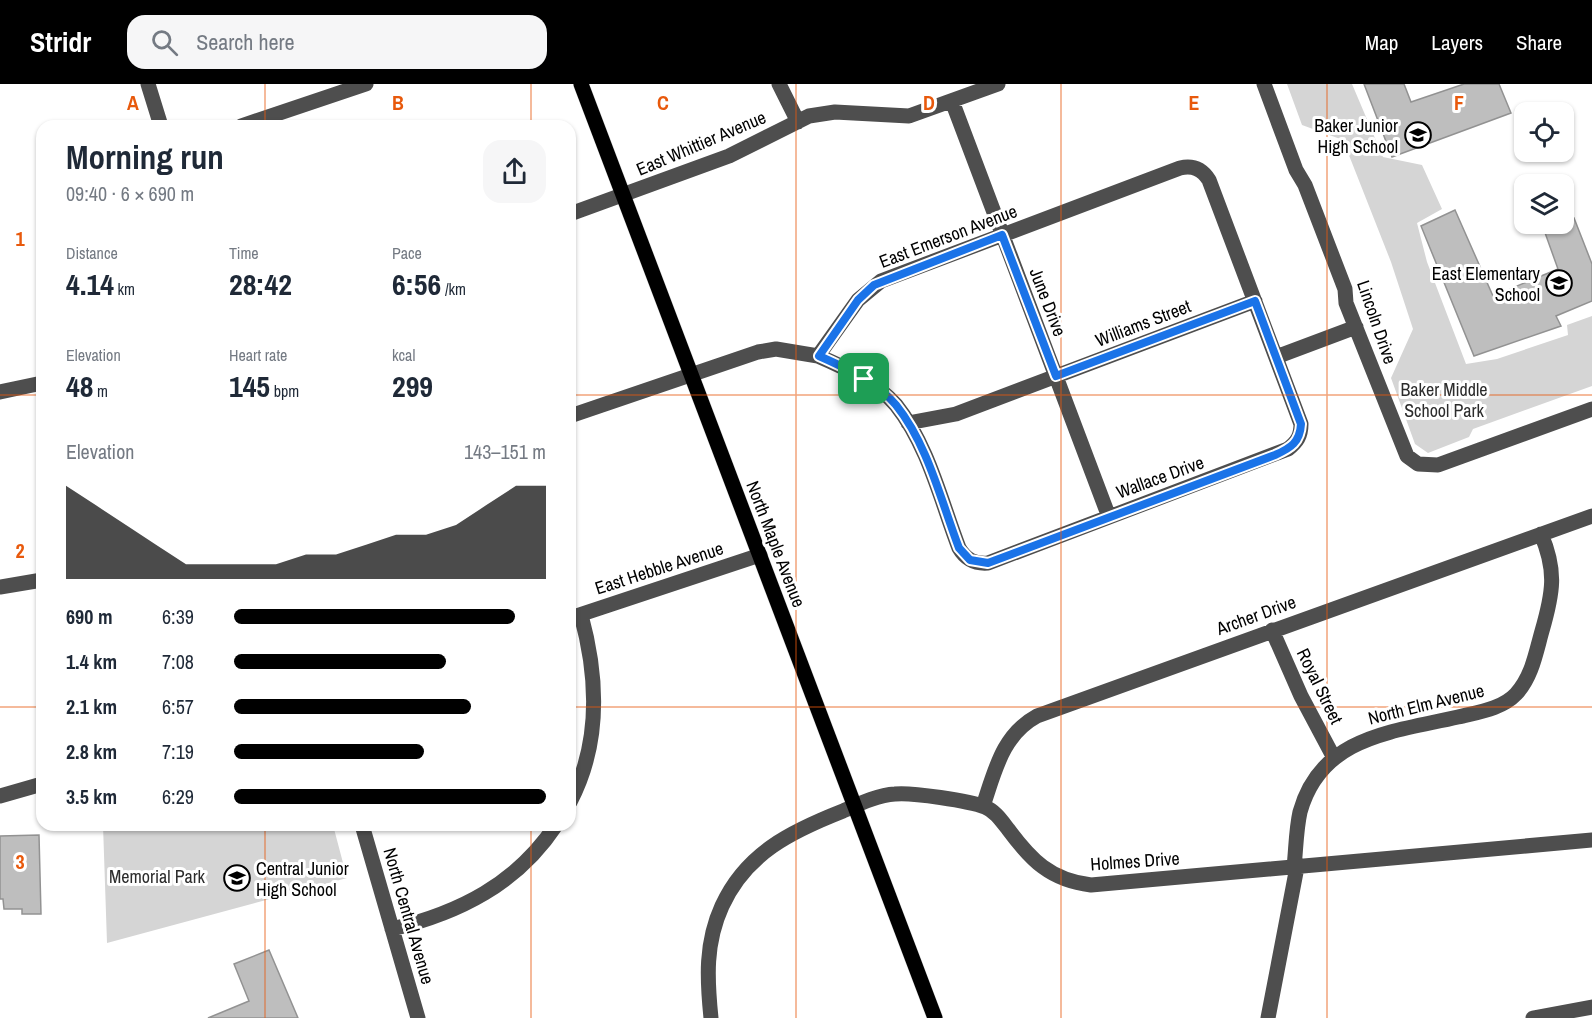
<!DOCTYPE html>
<meta charset="utf-8">
<style>
:root{--surface:#fff;--page:#f6f6f7;--text:#1f2937;--muted:#747a83;--accent:#000}
body{margin:0;font-family:"Archivo Narrow",sans-serif;background:var(--page);color:var(--text);height:100vh;display:flex;flex-direction:column;font-size:22px;white-space:nowrap}
*{box-sizing:border-box;margin:0}
p{font-size:20px;color:var(--muted)}
.icon{flex:none;width:33px;height:33px;fill:none;stroke:currentColor;stroke-width:2;stroke-linecap:round;stroke-linejoin:round}
.map{position:relative;flex:1;overflow:hidden}
.sheet{position:absolute;left:36px;top:36px;width:540px;height:711px;display:flex;flex-direction:column;background:var(--surface);border-radius:18px;box-shadow:0 2px 4px #0004}
.sheet>*{flex:none}
.buttons{position:absolute;left:1514px;top:18px;display:grid;gap:12px}
.buttons a{display:grid;place-items:center;width:60px;height:60px;border-radius:12px;background:var(--surface);box-shadow:0 2px 4px #0004;font-size:30px}
.pin{position:absolute;display:grid;place-items:center;width:51px;height:51px;color:#fff;margin:-26px;border-radius:12px;box-shadow:0 3px 9px #0006}
.round{display:grid;place-items:center;flex:none;width:63px;height:63px;border-radius:18px;background:var(--page)}
.overview{display:flex;align-items:center;justify-content:space-between;height:102px;padding:0 30px}
h1{font-size:33px;font-weight:800;line-height:45px}
.figures{display:grid;grid-template-columns:repeat(3,1fr);gap:9px;height:102px;padding:6px 30px}
.figures div{display:grid;align-content:center}
.figures b{font-size:30px;font-weight:800}
.figures small{font-size:16px;font-weight:400}
.figures p{font-size:16px}
.chart{height:168px;padding:12px 30px}
.chart p{display:flex;justify-content:space-between}
.chart svg{width:100%;height:108px;margin-top:6px;fill:var(--accent);opacity:.7}
ul{padding:0 30px;list-style:none;font-size:20px}
li{display:grid;grid-template-columns:96px 72px 1fr;align-items:center;height:45px}
li i{height:15px;border-radius:8px;background:var(--accent)}
header{display:flex;align-items:center;gap:36px;box-sizing:border-box;height:84px;padding:0 30px;background:var(--accent);color:#fff}
header strong{font-size:28px}
nav{display:flex;gap:33px;margin-inline-start:auto;font-size:21px}
.search{width:420px;height:54px;background:var(--page);display:flex;align-items:center;gap:15px;box-sizing:border-box;padding:0 21px;border-radius:18px;color:var(--muted);font-size:22px}
.map>svg:first-child{display:block}
.green{fill:#d5d5d5}
.building{fill:#bebebe;stroke:#929292;stroke-width:1.5}
.lines{fill:none;stroke-linecap:round;stroke-linejoin:round}
.major-casing{stroke:#dbdbdb;stroke-width:16}
.minor{stroke:#4e4e4e;stroke-width:15}
.major{stroke:#000;stroke-width:15}
.route-casing{stroke:#fff;stroke-width:12}
.route{stroke:#1a73e8;stroke-width:8}
.grid{fill:none;stroke:#e8590c;stroke-width:1.5;stroke-opacity:0.55}
.labels{text-anchor:middle;dominant-baseline:central;stroke-width:6;stroke-linejoin:round;paint-order:stroke}
.poi-label{font-size:18px;fill:#000;stroke:#fff;text-anchor:end}
.street-label{font-size:18px;fill:#000;stroke:#fff}
.park-label{font-size:18px;fill:#2c2c2c;stroke:#fff}
.grid-label{font-size:20px;text-anchor:middle;font-weight:bold;fill:#e8590c;stroke:#fff;stroke-width:6;stroke-linejoin:round;paint-order:stroke}
</style>
<header>
<strong>Stridr</strong>
<div class="search"><svg class="icon" aria-label="search" viewBox="0 0 24 24"><circle cx="10" cy="10" r="6"/><path d="M15 15l6 6"/></svg>Search here</div>
<nav><a>Map</a><a>Layers</a><a>Share</a></nav>
</header>
<div class="map">
<svg width="1592" height="934" viewBox="0 0 1592 934">
<rect width="100%" height="100%" fill="#fff"/>
<path class="green" d="M1287 0H1352L1383 73 1422 81 1442 125 1417 139 1427 178 1466 280 1497 275 1568 251 1567 241 1592 232V302L1473 345 1469 353 1428 369 1415 360 1391 294 1413 245 1391 178 1343 56 1302 41Z
M103 741H333L347 794 107 859Z"/>
<path class="building" d="M1364 0H1404L1411 18 1464 0H1499L1511 29 1392 73Z
M1455 126 1493 212 1558 185 1544 146 1574 134 1592 180V217L1556 232 1561 242 1474 272 1421 142Z
M39 751 41 830H22V825H4L3 815H0V752Z
M269 866 298 934H208L249 917 234 880Z"/>
<g class="lines">
<g class="major-casing">
<path id="major" d="M581 0 935 934"/>
</g>
<path class="minor" d="M148 0 161 42
M779 0 798 38
M1264 0 1296 86 1305 101 1345 205 1346 219 1407 372 1418 380 1438 381 1592 325
M952 17 1109 433
M241 42 366 0
M570 130 729 72 809 32 835 28 909 32 998 0
M1276 273 1356 243
M0 308 42 299
M570 332 758 268 776 265 818 272 858 216 881 197 1180 84C1193 81 1202 85 1209 96L1301 340C1301 352 1297 358 1288 365L988 479C975 480 966 476 959 464 941 417 928 361 896 321 876 298 846 284 818 272
M908 339 956 330 1255 217
M0 503 42 496
M570 534 760 471
M1272 546 1301 612 1334 674
M0 712 42 700
M570 718C601 659 598 593 581 531
M983 722C995 687 1002 651 1037 632L1592 432
M362 741 418 934
M1294 783C1296 765 1296 746 1300 728 1321 652 1393 648 1458 633 1478 628 1502 625 1516 610 1532 593 1536 568 1542 547 1553 509 1557 487 1541 450
M392 845C459 829 517 800 556 741
M711 934C707 895 705 859 722 822 746 769 792 747 843 727 859 720 878 711 895 710 911 708 970 717 985 723 995 727 1001 736 1008 745 1031 776 1050 796 1091 801L1592 756
M1268 934 1297 783
M1533 934 1592 923"/>
<use href="#major" class="major"/>
</g>
<g class="lines">
<g class="route-casing">
<path id="route" d="M1002 151 1056 292 1255 217 1301 340C1300 358 1291 364 1275 371L988 479 970 476 959 464C941 417 928 361 896 321 877 298 846 284 819 272L858 216 874 201Z"/>
</g>
<use href="#route" class="route"/>
</g>
<path class="grid" d="M265 0V42M531 0V42M796 0V934M1061 0V934M1327 0V934M0 311H42M570 311H1592M0 623H42M570 623H1592M265 741V934M531 741V934"/>
<defs>
<g id="school-ring" transform="scale(1.35)"><circle r="9.5" fill="#fff" stroke="#000" stroke-width="1.5"/><path d="M0-5L7-2L0 1L-7-2ZM-4 1L0 2.5L4 1V4Q0 6-4 4Z" fill="#000"/></g>
</defs>
<g fill-rule="evenodd">
<use href="#school-ring" x="1418" y="51"/>
<use href="#school-ring" x="1559" y="199"/>
<use href="#school-ring" x="237" y="794"/>
</g>
<g class="labels">
<g class="poi-label">
<text x="1398" y="41">Baker Junior<tspan x="1398" dy="21">High School</tspan></text>
<text x="1540" y="189">East Elementary<tspan x="1540" dy="21">School</tspan></text>
<text x="256" y="784" text-anchor="start">Central Junior<tspan x="256" dy="21">High School</tspan></text>
</g>
<g class="street-label">
<text transform="translate(701 59) rotate(-23)">East Whittier Avenue</text>
<text transform="translate(948 152) rotate(-21)">East Emerson Avenue</text>
<text transform="translate(1048 218) rotate(69)">June Drive</text>
<text transform="translate(1377 238) rotate(71)">Lincoln Drive</text>
<text transform="translate(1143 239) rotate(-21)">Williams Street</text>
<text transform="translate(1160 393) rotate(-20)">Wallace Drive</text>
<text transform="translate(776 460) rotate(69)">North Maple Avenue</text>
<text transform="translate(659 484) rotate(-18)">East Hebble Avenue</text>
<text transform="translate(1256 531) rotate(-20)">Archer Drive</text>
<text transform="translate(1320 602) rotate(64)">Royal Street</text>
<text transform="translate(1426 620) rotate(-14)">North Elm Avenue</text>
<text transform="translate(1135 777) rotate(-4)">Holmes Drive</text>
<text transform="translate(409 832) rotate(74)">North Central Avenue</text>
</g>
<g class="park-label">
<text x="1444" y="305">Baker Middle<tspan x="1444" dy="21">School Park</tspan></text>
<text x="157" y="792">Memorial Park</text>
</g>
</g>
<g class="grid-label">
<text x="133" y="26">A</text>
<text x="398" y="26">B</text>
<text x="663" y="26">C</text>
<text x="929" y="26">D</text>
<text x="1194" y="26">E</text>
<text x="1459" y="26">F</text>
<text x="20" y="162">1</text>
<text x="20" y="474">2</text>
<text x="20" y="785">3</text>
</g>
</svg>
<div class="buttons">
<a><svg class="icon" aria-label="locate" viewBox="0 0 24 24"><circle cx="12" cy="12" r="6"/><path d="M12 2v4M12 18v4M2 12h4M18 12h4"/></svg></a>
<a><svg class="icon" aria-label="layers" viewBox="0 0 24 24"><path d="M12 4l9 5-9 5-9-5zM3 14l9 5 9-5"/></svg></a>
</div>
<div class="pin" style="left:864px;top:295px;background:#1e9e55"><svg class="icon" aria-label="arrive" viewBox="0 0 24 24"><path d="M6 21V4h12l-3 4 3 4H6"/></svg></div>
<section class="sheet">
<div class="overview"><div><h1>Morning run</h1><p>09:40 · 6 × 690 m</p></div><a class="round"><svg class="icon" aria-label="share" viewBox="0 0 24 24"><path d="M12 15V3M7 8l5-5 5 5M5 13v7h14v-7"/></svg></a></div>
<div class="figures">
<div><p>Distance</p><b>4.14<small> km</small></b></div>
<div><p>Time</p><b>28:42</b></div>
<div><p>Pace</p><b>6:56<small> /km</small></b></div>
</div>
<div class="figures">
<div><p>Elevation</p><b>48<small> m</small></b></div>
<div><p>Heart rate</p><b>145<small> bpm</small></b></div>
<div><p>kcal</p><b>299</b></div>
</div>
<div class="chart"><p><span>Elevation</span>143–151 m</p>
<svg viewBox="0 0 160 44" preserveAspectRatio="none"><path d="M0 44V6L10 14L20 22L30 30L40 38L50 38L60 38L70 38L80 34L90 34L100 30L110 26L120 26L130 22L140 14L150 6L160 6V44z"/></svg>
</div>
<ul>
<li><b>690 m</b>6:39<i style="width:90%"></i></li>
<li><b>1.4 km</b>7:08<i style="width:68%"></i></li>
<li><b>2.1 km</b>6:57<i style="width:76%"></i></li>
<li><b>2.8 km</b>7:19<i style="width:61%"></i></li>
<li><b>3.5 km</b>6:29<i style="width:100%"></i></li>
</ul>
</section>
</div>
